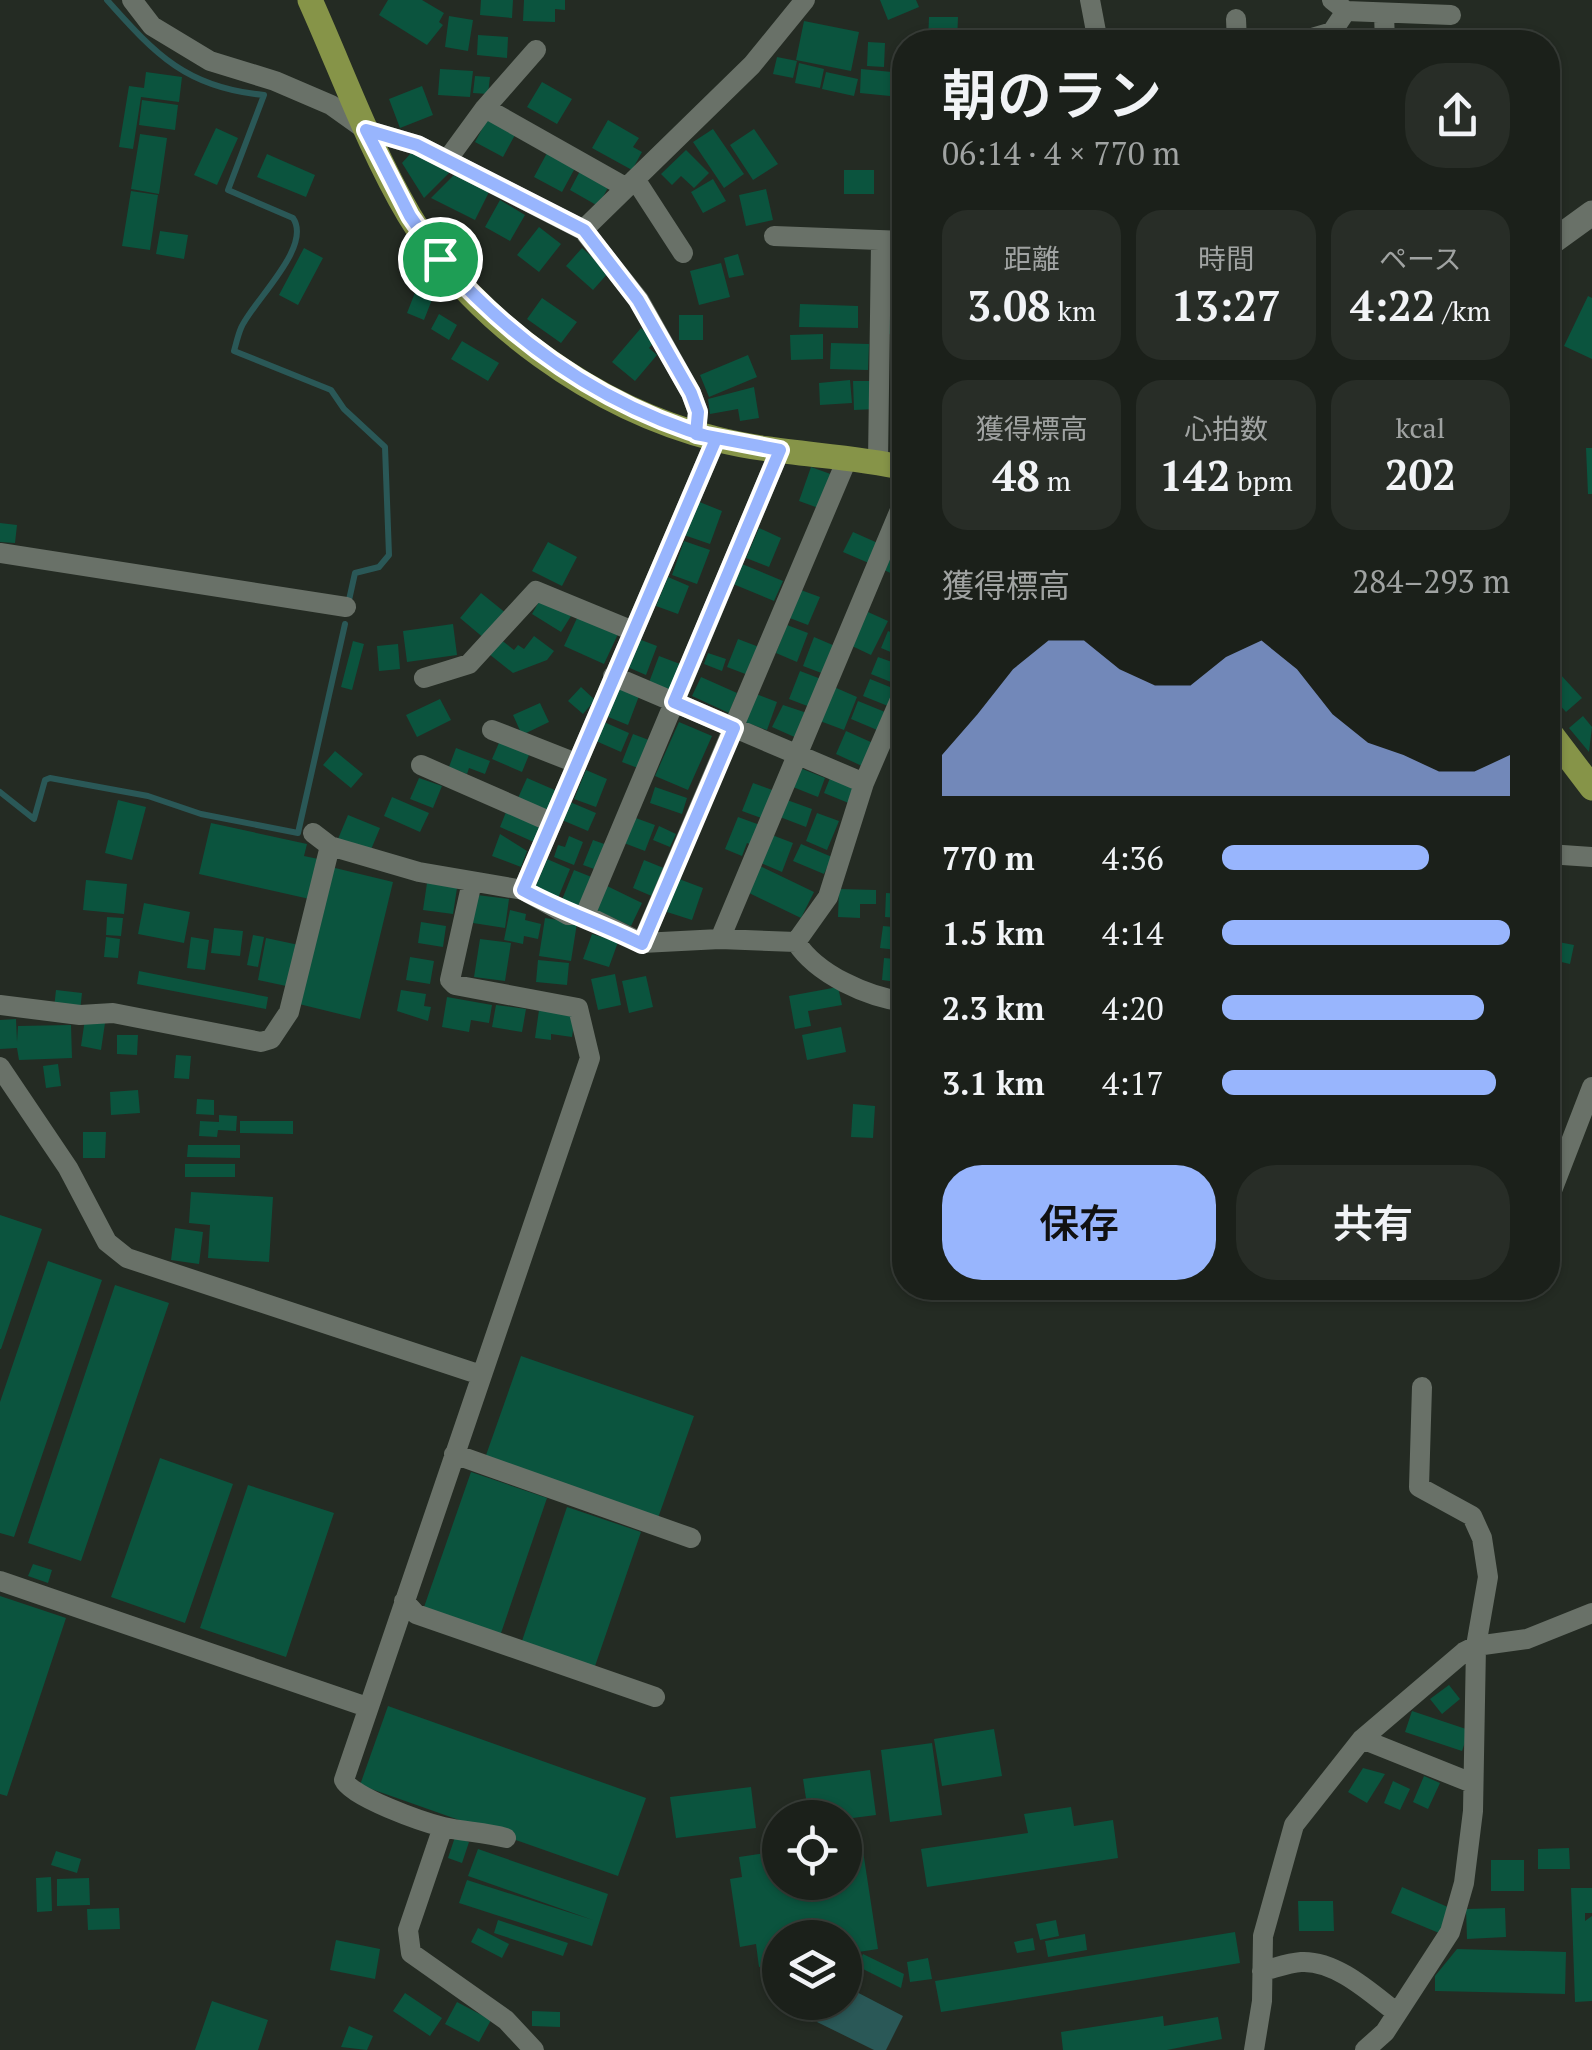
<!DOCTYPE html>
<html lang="ja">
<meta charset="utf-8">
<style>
:root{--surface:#1b201a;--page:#282d27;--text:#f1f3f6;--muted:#a0a3a2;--line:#393e39;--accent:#98b5fd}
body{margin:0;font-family:"PT Serif","Noto Sans JP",serif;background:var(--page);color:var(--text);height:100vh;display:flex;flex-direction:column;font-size:38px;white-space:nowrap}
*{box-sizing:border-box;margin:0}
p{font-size:32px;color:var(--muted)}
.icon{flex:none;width:55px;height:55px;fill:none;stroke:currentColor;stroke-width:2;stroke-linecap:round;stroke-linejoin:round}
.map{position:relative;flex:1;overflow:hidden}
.details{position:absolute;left:892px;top:30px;width:668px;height:1270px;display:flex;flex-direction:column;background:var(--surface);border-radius:40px;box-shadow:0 2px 8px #0004,0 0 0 2px var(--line)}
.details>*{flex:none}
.fabs{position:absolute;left:762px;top:1800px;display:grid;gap:20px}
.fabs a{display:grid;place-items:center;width:100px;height:100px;border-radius:50%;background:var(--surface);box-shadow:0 2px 8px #0004,0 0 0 2px var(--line);font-size:50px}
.pin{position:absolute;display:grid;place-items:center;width:85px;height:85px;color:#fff;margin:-42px;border:5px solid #fff;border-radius:50%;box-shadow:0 2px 10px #0007}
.round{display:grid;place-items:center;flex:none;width:105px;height:105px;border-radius:40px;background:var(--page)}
.headline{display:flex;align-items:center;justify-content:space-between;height:170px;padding:0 50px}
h1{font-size:55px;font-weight:600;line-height:75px}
.stats{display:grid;grid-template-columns:repeat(3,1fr);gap:15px;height:170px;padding:10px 50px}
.stats div{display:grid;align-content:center;border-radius:25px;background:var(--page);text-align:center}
.stats b{font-size:42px;font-weight:600}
.stats small{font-size:28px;font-weight:400}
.stats p{font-size:28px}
.chart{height:280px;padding:20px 50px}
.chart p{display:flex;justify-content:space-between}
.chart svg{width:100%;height:180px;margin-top:10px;fill:var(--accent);opacity:.7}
.cta{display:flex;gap:20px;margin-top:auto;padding:20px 50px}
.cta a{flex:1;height:115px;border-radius:40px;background:var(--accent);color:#111;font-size:40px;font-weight:600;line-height:115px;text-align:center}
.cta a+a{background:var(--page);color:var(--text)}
ul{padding:0 50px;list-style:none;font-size:32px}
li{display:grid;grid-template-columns:160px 120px 1fr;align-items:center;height:75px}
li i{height:25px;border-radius:12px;background:var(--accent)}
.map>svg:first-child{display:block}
.water{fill:#2a5857}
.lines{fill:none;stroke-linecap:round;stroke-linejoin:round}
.stream{stroke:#2a5857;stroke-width:6}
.building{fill:#0b543e}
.street{stroke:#697168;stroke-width:20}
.secondary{stroke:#697168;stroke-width:25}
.primary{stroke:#869448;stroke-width:25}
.route-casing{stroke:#fff;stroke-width:20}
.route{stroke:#98b5fd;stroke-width:12}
</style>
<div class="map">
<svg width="1592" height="2050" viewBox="0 0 1592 2050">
<rect width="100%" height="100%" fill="#242b23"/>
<path class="water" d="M845 1986 903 2016 886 2050H874L817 2022 827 2003 845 2002Z"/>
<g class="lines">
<path class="stream" d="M107 0C156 55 187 88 264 95L228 190 293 218C313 247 252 302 241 328 238 335 236 344 234 351L331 390 344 409 385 447 389 555 379 567 355 573 349 600
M0 792 34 819 45 780 50 778 148 796 201 814 298 833 345 624"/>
</g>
<path class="building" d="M388 0H422L444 13 439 22 443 25 427 45 379 15Z
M481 0H513L512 18 480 15Z
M524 0H565V10L555 9V22L523 21Z
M880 0H916L919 7 888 20Z
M449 16 473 20 468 51 445 47Z
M929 17H958L957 42H928Z
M804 21 859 32 851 71 796 60Z
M1352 31 1374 32V42H1352Z
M1429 31 1433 42H1398V32Z
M478 35 508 37 507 58 477 55Z
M868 42 885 43 884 67 867 66Z
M777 57 797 61 793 78 773 74Z
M799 63 824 69 820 88 795 83Z
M440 69 473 71 470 97 438 95Z
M861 69 892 72 890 96 860 93Z
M146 72 182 77 179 102 141 97 133 149 119 147 129 86 144 88Z
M826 72 858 79 854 96 822 89Z
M475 76 490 77 488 94 473 93Z
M542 82 572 99 557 124 527 107Z
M422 86 433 115 400 128 389 99Z
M142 100 178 105 175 130 139 125Z
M488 118 516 133 503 157 475 142Z
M608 120 639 138 633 147 642 152 632 170 592 148Z
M216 128 238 138 217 185 194 175Z
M713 129 744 174 724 188 693 142Z
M754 129 778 164 753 180 730 145Z
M140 134 167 138 159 194 131 189Z
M686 150 709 173 694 188 681 176 672 185 661 174Z
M411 153 450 172 424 198 402 163Z
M547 153 575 168 562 192 534 177Z
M267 154 315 175 306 197 257 177Z
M581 169 610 184 598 206 570 190Z
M844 170H874V194H844Z
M454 175 489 192 475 220 431 198Z
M713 179 726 201 703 213 691 192Z
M766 189 773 220 746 226 739 195Z
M131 191 158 195 150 250 122 246Z
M500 200 525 215 510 241 485 227Z
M539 227 561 244 539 272 517 255Z
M160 231 188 235 184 259 156 254Z
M304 248 323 258 298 305 279 295Z
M582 248 609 272 593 290 566 266Z
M738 254 744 275 729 278 724 258Z
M721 263 730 297 699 305 690 271Z
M418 285 435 292 424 320 407 313Z
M1588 296 1592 298V359L1564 346Z
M542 298 577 322 561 343 527 319Z
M888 302H905V334H888Z
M800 304 858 306V328L799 327Z
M439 314 457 325 449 340 431 329Z
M679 315H703V340H679Z
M641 328 655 341 649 348 657 355 635 381 612 362Z
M823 334V359L791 360 790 335Z
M462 341 499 363 488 381 451 359Z
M831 343 869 344 868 370 830 369Z
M748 355 757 377 709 397 700 375Z
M850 380 852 403 820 405 819 383Z
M853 381H875L876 409 854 410Z
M754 387 759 418 740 421 738 409 710 414 708 399Z
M1586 448H1592V494H1588Z
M811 467 836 476 824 510 799 501Z
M697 501 722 511 710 544 684 535Z
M0 523 17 525 15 543 0 542Z
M759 528 781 538 769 567 746 558Z
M853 532 880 544 871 564 843 552Z
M684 541 710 550 697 584 672 575Z
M548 542 577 557 562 586 532 571Z
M891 550 905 556V580L882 569Z
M742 564 783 581 774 601 733 584Z
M668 577 689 586 678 614 656 606Z
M798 589 820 597 808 625 787 617Z
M481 593 507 614 485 639 460 618Z
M541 598 571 616 561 632 532 614Z
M868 612 888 621 871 655 852 646Z
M578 616 618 634 604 664 564 646Z
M453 624 457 655 407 662 403 631Z
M787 625 808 633 797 662 776 653Z
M888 631 905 638V658L881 648Z
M534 636 554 651 547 660 513 673 489 654 500 639 514 650 518 645 524 649Z
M814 637 835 646 824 674 803 666Z
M636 638 657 646 646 675 625 666Z
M738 639 759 647 748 675 727 667Z
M353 641 364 644 352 690 341 687Z
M398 644 400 669 379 671 377 646Z
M708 653 726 659 722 671 704 664Z
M659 656 680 664 669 693 648 685Z
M878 657 903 666 896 684 871 674Z
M800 671 821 679 810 707 789 699Z
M1560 674 1582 698 1566 712 1548 692V686Z
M701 677 737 693 729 713 692 696Z
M870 679 895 689 888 706 863 696Z
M581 687 595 700 583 714 568 701Z
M834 687 857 697 844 730 820 721Z
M617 688 639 696 628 725 606 716Z
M756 694 777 702 767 730 745 722Z
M440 699 451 720 417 737 406 715Z
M858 701 890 714 882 732 851 719Z
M540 703 549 722 522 735 513 715Z
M783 705 810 714 799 739 772 727Z
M1583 716 1592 727 1589 752 1569 728Z
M604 722 629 733 621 752 596 741Z
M679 722 712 736 688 790 655 776Z
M846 731 873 743 862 766 836 754Z
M633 734 654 742 643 770 622 762Z
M501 738 531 750 522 772 492 759Z
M456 748 490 761 485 774 469 768 467 774 449 767Z
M335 751 363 774 351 788 323 765Z
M800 768 825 778 818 797 793 787Z
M586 770 607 779 596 807 574 799Z
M419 778 442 786 433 808 410 799Z
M527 778 557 791 549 811 518 798Z
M830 778 858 788 851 804 824 793Z
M753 783 775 791 764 819 742 811Z
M655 787 687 798 682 814 650 803Z
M392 797 429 813 420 832 384 816Z
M118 800 146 807 132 860 105 853Z
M787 800 812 809 806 827 780 817Z
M570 802 596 813 588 831 562 820Z
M508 807 545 823 536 843 500 827Z
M817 813 839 821 827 850 806 841Z
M348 815 380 828 370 852 338 839Z
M633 817 655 825 645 851 624 843Z
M738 817 760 825 752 845 747 843 742 856 725 849Z
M211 823 307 844 304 856 323 860 314 900 199 874Z
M659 826 676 834 670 847 653 840Z
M500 834 527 851 521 867 492 856Z
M772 835 793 843 782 872 761 863Z
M569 836 583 842 574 865 554 857 558 845 565 847Z
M593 840 607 845 597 870 583 865Z
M801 844 832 857 824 874 793 861Z
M547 859 570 869 558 898 535 888Z
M644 860 666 869 654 897 633 888Z
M758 865 814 892 801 918 745 891Z
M331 867 393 882 360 1019 299 1004Z
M574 870 594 878 582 910 561 902Z
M679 879 703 888 692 920 667 912Z
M86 880 127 884 124 914 83 910Z
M427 883 457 888 453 914 423 910Z
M607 886 642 903 631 926 596 910Z
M839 889 876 890V904H860V918L838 917Z
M886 893 904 894 905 924H897V918L885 917Z
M477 895 509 899 505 928 473 923Z
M144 903 190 912 184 943 138 934Z
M510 910 526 914 525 920 541 924 538 939 524 936 523 944 504 940Z
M107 917 123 918 121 936 106 935Z
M545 918 577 923 571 961 539 956Z
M421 922 446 926 443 947 418 943Z
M883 926 905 928V951L880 948Z
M214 928 243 931 240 956 211 953Z
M592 934 618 942 609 967 583 959Z
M253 935 264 937 258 967 247 965Z
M106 937 120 939 118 958 104 957Z
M191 937 209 940 205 970 187 968Z
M266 938 299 945 291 987 258 980Z
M480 939 511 943 505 981 474 977Z
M1548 940 1574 945 1570 964 1548 959Z
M410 957 434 961 430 984 406 980Z
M884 958 905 960V983L882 980Z
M538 960 569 963 567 985 536 982Z
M139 971 268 997 266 1009 137 984Z
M615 974 621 1005 598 1010 591 979Z
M646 976 653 1007 629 1013 622 981Z
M838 987 842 1005 808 1011 811 1026 795 1029 789 996Z
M56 990 82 993 80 1011 54 1008Z
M401 990 426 994 424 1006 431 1007 428 1021 397 1011Z
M447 997 492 1005 489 1023 471 1020 469 1032 442 1027Z
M496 1005 526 1009 522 1032 492 1027Z
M539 1010 575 1016 572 1037 551 1034V1040L535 1038Z
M16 1019 17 1042 18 1026 71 1025 72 1058 19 1060 17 1048 0 1049V1020Z
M85 1019 105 1023 101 1050 81 1046Z
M841 1027 846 1052 807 1060 802 1035Z
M117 1035H138L137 1055 117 1054Z
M176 1055 191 1056 189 1079 174 1078Z
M58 1064 61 1086 46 1088 43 1066Z
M138 1090 140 1113 111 1115 110 1092Z
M197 1099 214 1100V1115L196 1114Z
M853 1104 875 1106 873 1138 851 1137Z
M219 1115 237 1116 236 1131 218 1130 217 1137 199 1136 200 1121 219 1122Z
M240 1121H293V1134L240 1133Z
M83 1132H106L105 1158H83Z
M188 1145H240V1158L187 1157Z
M185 1164H235V1177H185Z
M191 1192 273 1197 269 1262 208 1258 210 1225 189 1223Z
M0 1215 42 1229 1 1349H0Z
M175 1228 203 1232 199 1264 171 1260Z
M48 1261 102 1280 14 1537 0 1533V1402Z
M115 1285 169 1303 81 1561 28 1543Z
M521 1356 694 1416 658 1518 485 1458Z
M160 1458 233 1484 185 1623 111 1597Z
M471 1472 547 1498 500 1636 423 1610Z
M248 1485 334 1513 286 1657 200 1628Z
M567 1507 641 1532 594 1669 521 1644Z
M33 1564 52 1570 48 1583 28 1576Z
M0 1596 66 1618 7 1796 0 1794Z
M1449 1685 1460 1699 1442 1714 1430 1699Z
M388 1706 646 1798 618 1876 360 1785Z
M1412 1711 1469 1730 1462 1751 1405 1732Z
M994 1729 1002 1776 942 1786 934 1739Z
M932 1743 942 1815 890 1822 881 1750Z
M1363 1768 1385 1774 1367 1803 1348 1792Z
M870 1770 876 1815 845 1819 809 1818 803 1779Z
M1424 1776 1440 1783 1428 1809 1413 1802Z
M1393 1781 1410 1789 1400 1810 1384 1803Z
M751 1787 756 1828 676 1838 670 1797Z
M1071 1807 1074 1826 1113 1820 1118 1858 927 1887 921 1849 1028 1833 1024 1814Z
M455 1837 469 1842 462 1863 448 1858Z
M861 1838 878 1949 845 1954V1938H780V1964L759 1967 756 1944 740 1947 730 1879 742 1877 739 1857 780 1851V1882H845V1841Z
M1569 1848 1570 1869H1538V1849Z
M478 1849 608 1894 592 1946 459 1903 467 1880 593 1920 468 1876Z
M56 1851 81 1859 77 1873 51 1865Z
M1491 1860H1524V1891H1491Z
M51 1877 52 1911 37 1912 36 1878Z
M89 1878 90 1905 57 1906V1879Z
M1402 1887 1450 1908 1439 1933 1391 1913Z
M1571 1888H1592V1913H1585V1921L1592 1916V2001L1575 2002Z
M1298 1901H1333L1334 1931H1299Z
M119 1908 120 1929 88 1930 87 1909Z
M1505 1908 1506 1937 1467 1939 1466 1909Z
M498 1920 568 1943 563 1956 494 1933Z
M1056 1920 1059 1936 1040 1940 1036 1924Z
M478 1928 509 1944 502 1958 471 1942Z
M1235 1932 1240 1963 941 2012 935 1981Z
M1085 1934 1087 1950 1048 1957 1045 1941Z
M1033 1938 1035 1950 1017 1953 1014 1942Z
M336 1940 380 1949 375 1979 330 1970Z
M1457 1949 1566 1952 1565 1994 1435 1991V1976Z
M863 1954 904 1974 901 1988 857 1966Z
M928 1958 932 1979 910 1982 907 1962Z
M405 1993 442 2018 430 2036 393 2011Z
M212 2001 268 2020 258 2050H195Z
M457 2002 491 2020 479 2042 445 2024Z
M532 2011 560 2012V2027L532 2026Z
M1163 2016 1164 2026 1218 2017 1222 2039 1167 2050H1063L1061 2032Z
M349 2026 373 2036 367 2050 341 2047Z"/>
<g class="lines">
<path class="street" d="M132 0 152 26 210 61 275 81 331 105 366 130 417 145 583 230 639 300 691 393 698 412 695 434
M1090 0 1098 42
M1332 0 1346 11 1451 15
M1384 14 1385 42
M1236 19 1237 42
M1298 42 1332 32 1346 11
M485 108 625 187
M447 160 485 108 536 50
M635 179 683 253
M583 230 752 65 805 0
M774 236 905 241
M878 462 881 243
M0 553 346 607
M613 676 864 783
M424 678 469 664 536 591 633 631
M492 730 576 763
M421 765 551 822
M313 833 330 846 419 872 523 890 568 915H585L642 943 720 939 796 942C817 975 868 997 905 1002
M1548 854 1592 857
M472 882 450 980 455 985 578 1008 590 1058 344 1780C351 1797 423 1822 443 1827 464 1832 485 1832 506 1838
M523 890 716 439
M585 915 780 450
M720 939 905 498
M796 942 828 897 864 783 905 688
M642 943 848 457
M0 1005 80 1015 113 1013 261 1042 271 1039 289 1012 330 846
M0 1067 68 1168 107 1242 127 1258 481 1375
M1548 1201 1592 1087
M454 1454 691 1538
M0 1581 367 1707
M404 1601 416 1614 655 1697
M1362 1739 1472 1783
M443 1827 408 1930 411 1953 506 2020 534 2050
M1262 1971C1275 1968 1288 1963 1301 1962 1336 1960 1371 1993 1397 2013
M1254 2050 1262 2001 1263 1936 1294 1825 1362 1739 1464 1652 1476 1646 1527 1639 1592 1613
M1365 2050 1385 2032 1450 1932 1464 1883 1473 1811 1476 1646 1488 1577 1482 1538 1472 1516 1419 1487 1422 1387"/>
<path class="secondary" d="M1548 245 1592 213"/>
<path class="primary" d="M310 0C342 71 369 147 409 215 473 322 596 409 716 439 778 455 843 454 905 468
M1548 730 1592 788"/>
</g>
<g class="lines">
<g class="route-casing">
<path id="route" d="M440 259C515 344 607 408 716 439L523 890C563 912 600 923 642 944L734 728 674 702 780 450 696 434 698 412 691 393 638 300 584 230 417 145 366 130 410 216 440 259"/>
</g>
<use href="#route" class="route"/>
</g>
</svg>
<div class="fabs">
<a><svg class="icon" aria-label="locate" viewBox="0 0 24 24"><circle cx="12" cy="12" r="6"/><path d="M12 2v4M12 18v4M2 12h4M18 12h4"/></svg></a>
<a><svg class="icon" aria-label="layers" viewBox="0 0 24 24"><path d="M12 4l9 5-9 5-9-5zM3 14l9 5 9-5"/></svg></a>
</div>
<div class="pin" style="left:440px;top:259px;background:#1e9e55"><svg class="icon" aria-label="arrive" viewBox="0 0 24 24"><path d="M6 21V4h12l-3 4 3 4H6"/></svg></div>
<section class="details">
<div class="headline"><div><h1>朝のラン</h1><p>06:14 · 4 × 770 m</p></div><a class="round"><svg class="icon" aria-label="share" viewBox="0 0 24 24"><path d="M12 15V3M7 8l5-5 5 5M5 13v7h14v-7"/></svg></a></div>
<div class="stats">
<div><p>距離</p><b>3.08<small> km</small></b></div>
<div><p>時間</p><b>13:27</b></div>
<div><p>ペース</p><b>4:22<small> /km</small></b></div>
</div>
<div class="stats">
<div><p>獲得標高</p><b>48<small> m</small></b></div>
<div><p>心拍数</p><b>142<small> bpm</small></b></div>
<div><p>kcal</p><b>202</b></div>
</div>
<div class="chart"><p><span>獲得標高</span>284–293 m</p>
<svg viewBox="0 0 160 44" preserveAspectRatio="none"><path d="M0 44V34L10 24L20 13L30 6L40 6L50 13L60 17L70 17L80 10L90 6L100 13L110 24L120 31L130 34L140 38L150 38L160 34V44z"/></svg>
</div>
<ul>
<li><b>770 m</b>4:36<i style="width:72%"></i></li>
<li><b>1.5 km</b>4:14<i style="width:100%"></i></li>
<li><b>2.3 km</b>4:20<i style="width:91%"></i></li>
<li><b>3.1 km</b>4:17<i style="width:95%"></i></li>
</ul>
<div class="cta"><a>保存</a><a>共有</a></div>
</section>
</div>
